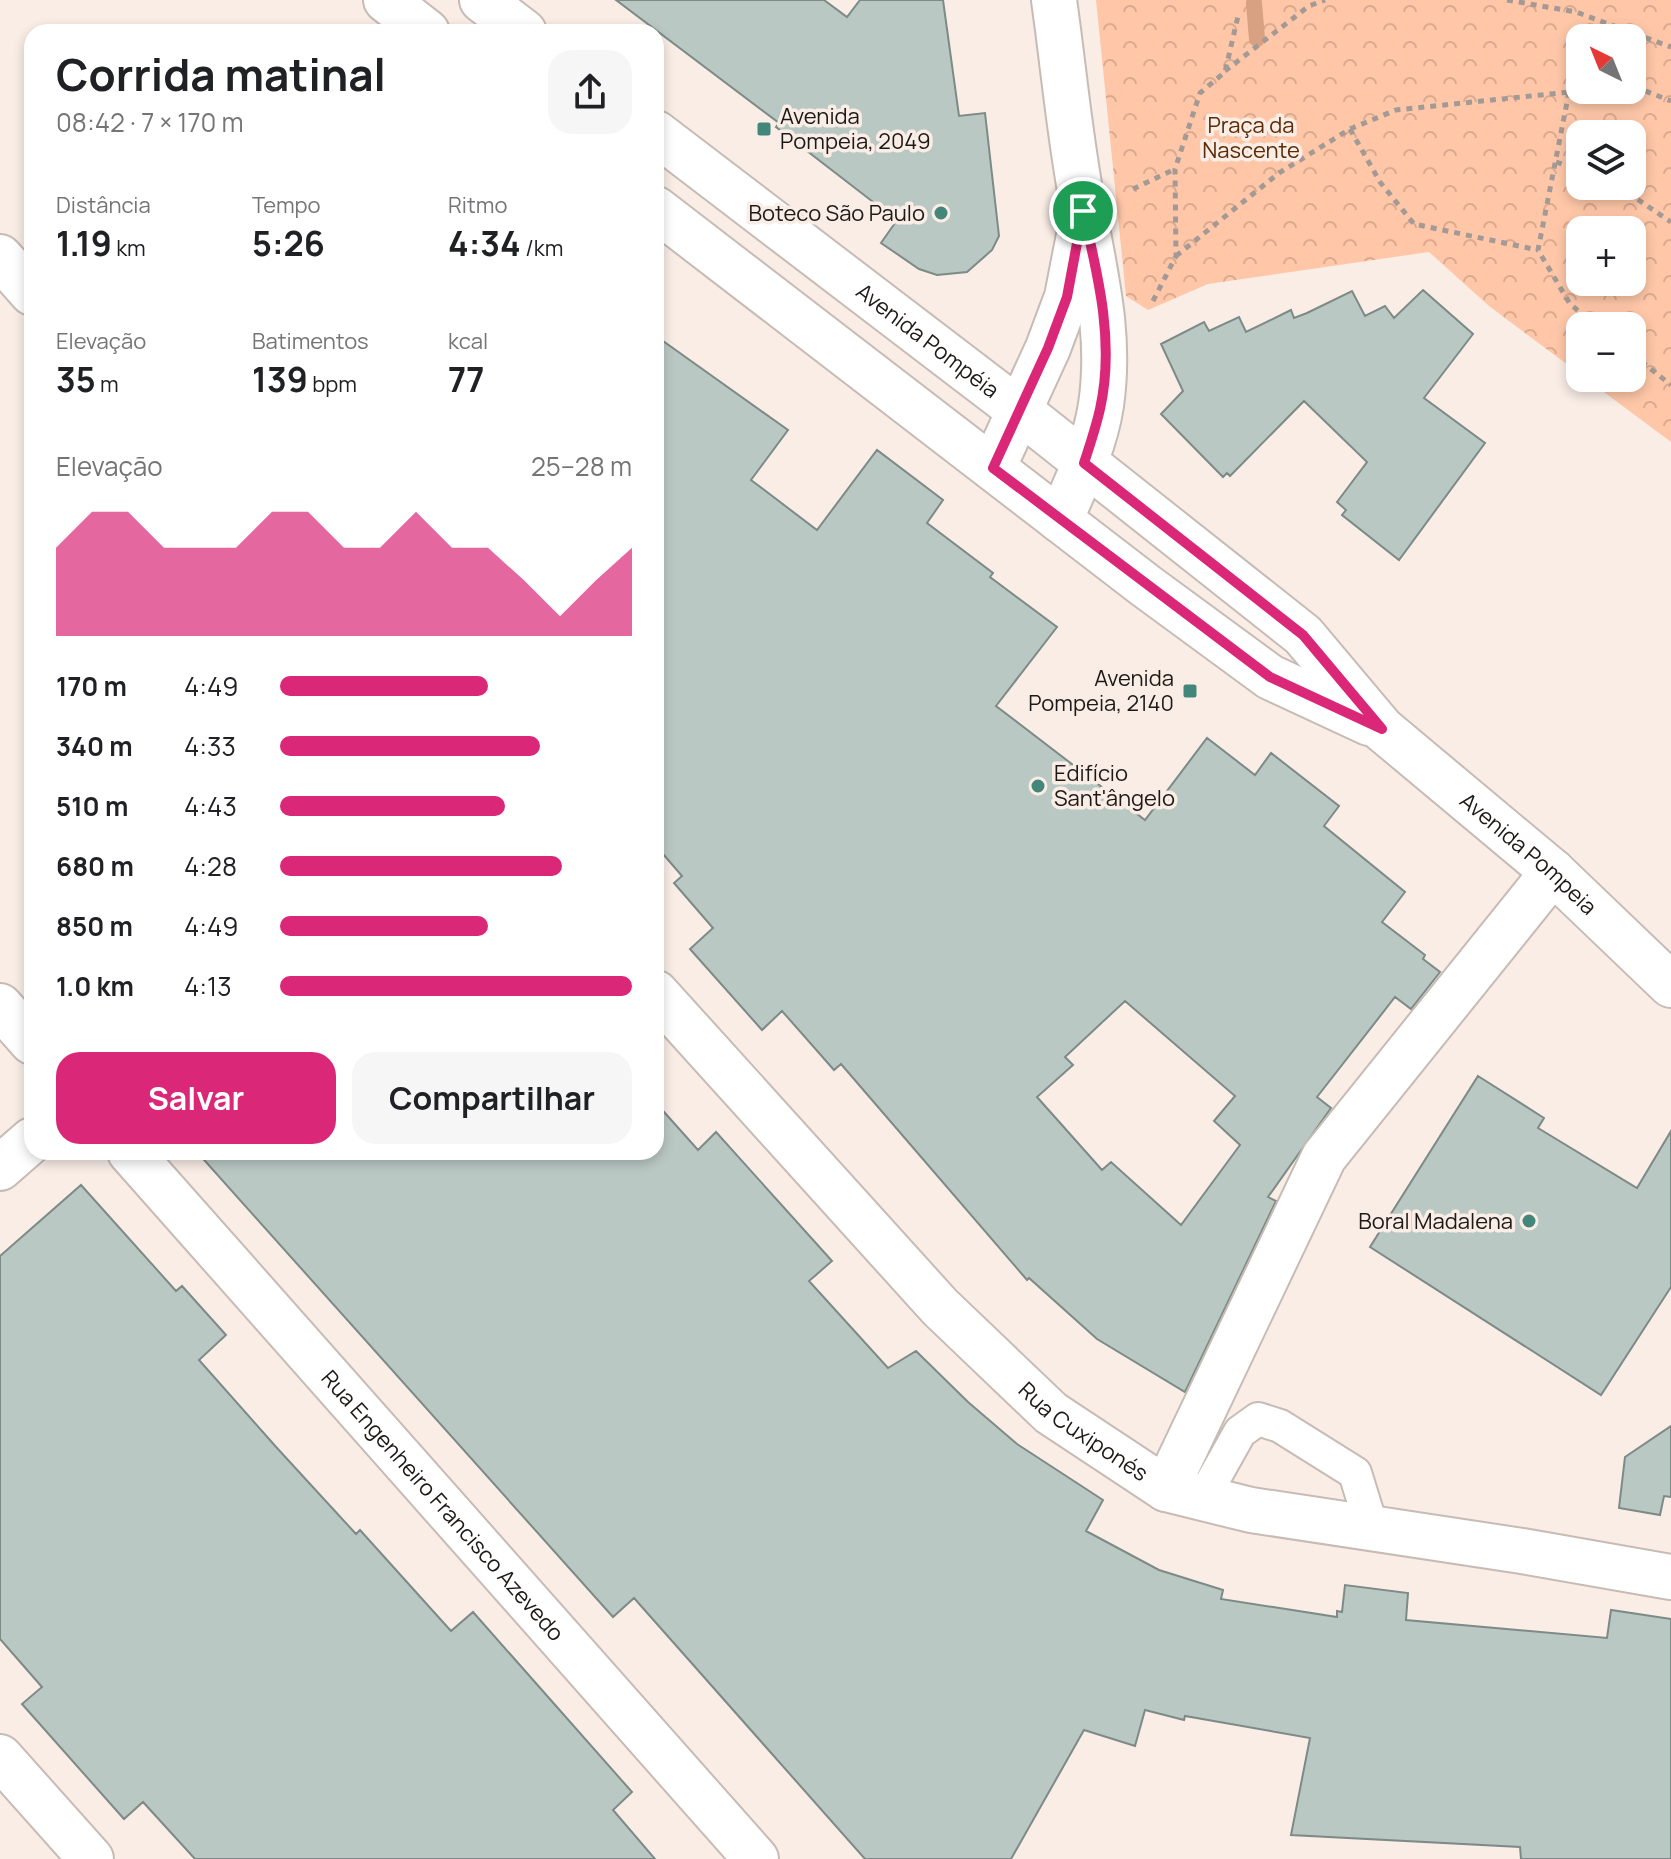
<!DOCTYPE html>
<html lang="pt">
<meta charset="utf-8">
<style>
:root{--surface:#fff;--page:#f6f6f6;--text:#202124;--muted:#757577;--accent:#db2777}
body{margin:0;font-family:Manrope,sans-serif;background:var(--page);color:var(--text);height:100vh;display:flex;flex-direction:column;font-size:30px;white-space:nowrap}
*{box-sizing:border-box;margin:0}
p{font-size:26px;color:var(--muted)}
.icon{flex:none;width:44px;height:44px;fill:none;stroke:currentColor;stroke-width:2;stroke-linecap:round;stroke-linejoin:round}
.map{position:relative;flex:1;overflow:hidden}
.sheet{position:absolute;left:24px;top:24px;width:640px;height:1136px;display:flex;flex-direction:column;background:var(--surface);border-radius:24px;box-shadow:0 4px 12px #0003}
.sheet>*{flex:none}
.needle{width:52px;rotate:317deg}
.tools{position:absolute;left:1566px;top:24px;display:grid;gap:16px}
.tools a{display:grid;place-items:center;width:80px;height:80px;border-radius:16px;background:var(--surface);box-shadow:0 4px 12px #0003;font-size:40px}
.pin{position:absolute;display:grid;place-items:center;width:68px;height:68px;color:#fff;margin:-34px;border:4px solid #fff;border-radius:50%;box-shadow:0 2px 8px #0007}
.round{display:grid;place-items:center;flex:none;width:84px;height:84px;border-radius:24px;background:var(--page)}
.overview{display:flex;align-items:center;justify-content:space-between;height:136px;padding:0 32px}
h1{font-size:44px;font-weight:700;line-height:60px}
.metrics{display:grid;grid-template-columns:repeat(3,1fr);gap:12px;height:136px;padding:8px 32px}
.metrics div{display:grid;align-content:center}
.metrics b{font-size:34px;font-weight:700}
.metrics small{font-size:22px;font-weight:400}
.metrics p{font-size:22px}
.chart{height:224px;padding:16px 32px}
.chart p{display:flex;justify-content:space-between}
.chart svg{width:100%;height:144px;margin-top:8px;fill:var(--accent);opacity:.7}
.primary-button{display:flex;gap:16px;margin-top:auto;padding:16px 32px}
.primary-button a{flex:1;height:92px;border-radius:24px;background:var(--accent);color:#fff;font-size:32px;font-weight:700;line-height:92px;text-align:center}
.primary-button a+a{background:var(--page);color:var(--text)}
ul{padding:0 32px;list-style:none;font-size:26px}
li{display:grid;grid-template-columns:128px 96px 1fr;align-items:center;height:60px}
li i{height:20px;border-radius:10px;background:var(--accent)}
.map>svg:first-child{display:block}
.park{fill:url(#park-crowns);fill-rule:evenodd}
.lines{fill:none;stroke-linecap:round;stroke-linejoin:round}
.stream{stroke:#d7a182;stroke-width:16}
.building{fill:#bac8c4;stroke:#7d8a87;stroke-width:2;fill-rule:evenodd}
.service-casing{stroke:#c7bbb5;stroke-width:36}
.pedestrian-casing{stroke:#c7bbb5;stroke-width:48}
.minor-casing{stroke:#c7bbb5;stroke-width:48}
.secondary-casing{stroke:#c7bbb5;stroke-width:48}
.path{stroke:#a39a95;stroke-width:5;stroke-dasharray:6 6;stroke-linecap:butt}
.service{stroke:#fff;stroke-width:32}
.pedestrian{stroke:#fff;stroke-width:44}
.minor{stroke:#fff;stroke-width:44}
.secondary{stroke:#fff;stroke-width:44}
.route-casing{stroke:#fff;stroke-width:16}
.route{stroke:#db2777;stroke-width:10}
.poi-dot{fill:#43877a;stroke:#f9ede6;stroke-width:3}
.labels{text-anchor:middle;dominant-baseline:central;stroke-width:7;stroke-linejoin:round;paint-order:stroke}
.poi-label{font-size:22px;fill:#1d1917;stroke:#f9ede6;text-anchor:end}
.park-label{font-size:22px;fill:#5d2b06;stroke:#f9ede6}
.street-label{font-size:22px;fill:#1d1917;stroke:#f9ede6}
</style>
<div class="map">
<svg width="1671" height="1859" viewBox="0 0 1671 1859">
<defs>
<pattern id="park-crowns" width="20" height="18" patternUnits="userSpaceOnUse" patternTransform="scale(2)"><rect width="20" height="18" fill="#ffc7a8"/><path d="M2 6a3 3 0 1 1 6 0M12 15a3 3 0 1 1 6 0" fill="none" stroke="#daaa90"/></pattern>
</defs>
<rect width="100%" height="100%" fill="#f9ede6"/>
<path class="park" d="M1096 0H1671V442L1585 378H1632V326H1580V374L1489 306 1429 252 1208 284 1148 310 1126 296ZM1580 38H1632V90H1580ZM1580 134H1632V186H1580ZM1580 230H1632V282H1580Z"/>
<g class="lines">
<path class="stream" d="M1254 3 1257 39"/>
</g>
<path class="building" d="M616 0H824L847 17 860 0H943L959 116 985 113 999 236 992 250 967 272 937 275 919 269 881 243 895 223 888 217 890 215 776 127 779 123Z
M1423 290 1473 334 1424 398 1485 443 1399 560 1342 515 1346 510 1337 502 1367 462 1304 401 1230 476 1227 473 1223 477 1161 414 1183 391 1161 344 1204 322 1209 331 1239 317 1246 332 1291 310 1294 318 1307 313 1352 291 1365 316 1385 306 1394 318Z
M656 336 788 430 751 480 817 530 877 450 943 500 927 523 993 573 990 577 1057 627 996 706 1145 820 1207 738 1255 775 1271 753 1339 806 1324 826 1405 892 1382 922 1425 955 1423 959 1440 972 1411 1009 1395 997 1317 1097 1331 1108 1268 1197 1276 1201 1185 1392 1097 1339 1029 1278 1027 1280 841 1064 834 1070 782 1011 762 1030 690 949 713 928 674 883 682 876 656 846ZM1125 1001 1235 1096 1214 1121 1240 1145 1181 1225 1111 1162 1102 1170 1037 1097 1073 1065 1065 1057Z
M1478 1076 1544 1118 1538 1128 1637 1188 1671 1131V1287L1601 1395 1370 1247Z
M656 1103 698 1150 716 1132 832 1261 809 1281 888 1368 916 1351 968 1402 1017 1444 1103 1500 1086 1531 1159 1570 1223 1590 1221 1599 1337 1617V1611L1342 1612 1345 1585 1408 1593 1406 1620 1607 1638 1611 1610 1671 1619V1859H1521L1520 1847 1291 1835 1310 1738 1185 1716 1184 1720 1145 1710 1135 1746 1084 1730 1011 1859H865L634 1598 613 1617 197 1152H656Z
M81 1185 176 1291 182 1286 226 1335 199 1360 277 1448 356 1534 360 1530 451 1631 473 1612 632 1792 613 1810 655 1859H195L143 1802 124 1819 22 1704 42 1687 0 1639V1256Z
M1671 1426V1497L1664 1496 1660 1515 1619 1508 1625 1457Z"/>
<g class="lines">
<g class="service-casing">
<path id="service" d="M1203 1498 1240 1432 1258 1419 1280 1426 1355 1473 1372 1528"/>
</g>
<g class="pedestrian-casing">
<path id="pedestrian" d="M1166 1489 1324 1157 1553 872"/>
</g>
<g class="minor-casing">
<g id="minor">
<path d="M1054 0C1064 70 1070 142 1084 212 1096 278 1111 337 1101 405 1095 445 1076 484 1060 520"/>
<path d="M0 257 32 293"/>
<path d="M993 468 1048 348 1067 297 1081 225"/>
<path id="s1" d="M656 993 940 1307 1051 1413 1166 1489 1251 1510 1522 1551 1671 1577"/>
<path d="M0 1006 32 1042"/>
<path id="s2" d="M130 1152 756 1859"/>
<path d="M0 1168 32 1140"/>
<path d="M0 1757 91 1859"/>
</g>
</g>
<g class="secondary-casing">
<g id="secondary">
<path d="M386 0 427 32"/>
<path d="M482 0 524 32"/>
<path id="s3" d="M656 133 1020 411 1303 635 1382 729 1553 872 1671 985"/>
<path d="M656 209 1146 586 1270 677 1369 723"/>
</g>
</g>
<path class="path" d="M1507 0 1576 12 1671 47
M1225 71 1309 6 1325 0
M1569 92 1538 250 1570 304 1597 326
M1350 129 1380 182 1414 224 1538 250
M1556 162 1580 170
M1618 186 1671 222
M1133 189 1175 169
M1176 256 1279 173 1350 129 1396 110 1569 92 1643 90 1671 101
M1153 301 1176 256 1175 169 1200 93 1225 72 1239 12
M1632 354 1671 385"/>
<use href="#service" class="service"/>
<use href="#pedestrian" class="pedestrian"/>
<use href="#minor" class="minor"/>
<use href="#secondary" class="secondary"/>
</g>
<g class="lines">
<g class="route-casing">
<path id="route" d="M1083 211C1098 275 1115 343 1100 409 1096 427 1090 445 1084 463L1303 635 1382 729 1270 677 993 468 1048 348 1067 297Z"/>
</g>
<use href="#route" class="route"/>
</g>
<g class="poi-dot">
<rect x="756" y="121" width="16" height="16" rx="4"/>
<circle cx="941" cy="213" r="8"/>
<rect x="1182" y="683" width="16" height="16" rx="4"/>
<circle cx="1038" cy="786" r="8"/>
<circle cx="1529" cy="1221" r="8"/>
</g>
<g class="labels">
<g class="poi-label">
<text x="780" y="116" text-anchor="start">Avenida<tspan x="780" dy="25">Pompeia, 2049</tspan></text>
<text x="925" y="213">Boteco São Paulo</text>
<text x="1174" y="678">Avenida<tspan x="1174" dy="25">Pompeia, 2140</tspan></text>
<text x="1054" y="773" text-anchor="start">Edifício<tspan x="1054" dy="25">Sant'ângelo</tspan></text>
<text x="1513" y="1221">Boral Madalena</text>
</g>
<g class="park-label">
<text x="1251" y="125">Praça da<tspan x="1251" dy="25">Nascente</tspan></text>
</g>
<g class="street-label">
<text stroke="none"><textPath href="#s3" startOffset="342">Avenida Pompéia</textPath></text>
<text stroke="none"><textPath href="#s3" startOffset="1134">Avenida Pompeia</textPath></text>
<text stroke="none"><textPath href="#s1" startOffset="614">Rua Cuxiponés</textPath></text>
<text stroke="none"><textPath href="#s2" startOffset="472">Rua Engenheiro Francisco Azevedo</textPath></text>
</g>
</g>
</svg>
<div class="tools">
<a><svg class="needle" viewBox="-14 -14 28 28"><path d="M0-13l5 13h-10z" fill="#e53935"/><path d="M0 13l5-13h-10z" fill="#757577"/></svg></a>
<a><svg class="icon" aria-label="layers" viewBox="0 0 24 24"><path d="M12 4l9 5-9 5-9-5zM3 14l9 5 9-5"/></svg></a>
<a>+</a>
<a>−</a>
</div>
<div class="pin" style="left:1083px;top:211px;background:#1e9e55"><svg class="icon" aria-label="arrive" viewBox="0 0 24 24"><path d="M6 21V4h12l-3 4 3 4H6"/></svg></div>
<section class="sheet">
<div class="overview"><div><h1>Corrida matinal</h1><p>08:42 · 7 × 170 m</p></div><a class="round"><svg class="icon" aria-label="share" viewBox="0 0 24 24"><path d="M12 15V3M7 8l5-5 5 5M5 13v7h14v-7"/></svg></a></div>
<div class="metrics">
<div><p>Distância</p><b>1.19<small> km</small></b></div>
<div><p>Tempo</p><b>5:26</b></div>
<div><p>Ritmo</p><b>4:34<small> /km</small></b></div>
</div>
<div class="metrics">
<div><p>Elevação</p><b>35<small> m</small></b></div>
<div><p>Batimentos</p><b>139<small> bpm</small></b></div>
<div><p>kcal</p><b>77</b></div>
</div>
<div class="chart"><p><span>Elevação</span>25–28 m</p>
<svg viewBox="0 0 160 44" preserveAspectRatio="none"><path d="M0 44V17L10 6L20 6L30 17L40 17L50 17L60 6L70 6L80 17L90 17L100 6L110 17L120 17L130 27L140 38L150 27L160 17V44z"/></svg>
</div>
<ul>
<li><b>170 m</b>4:49<i style="width:59%"></i></li>
<li><b>340 m</b>4:33<i style="width:74%"></i></li>
<li><b>510 m</b>4:43<i style="width:64%"></i></li>
<li><b>680 m</b>4:28<i style="width:80%"></i></li>
<li><b>850 m</b>4:49<i style="width:59%"></i></li>
<li><b>1.0 km</b>4:13<i style="width:100%"></i></li>
</ul>
<div class="primary-button"><a>Salvar</a><a>Compartilhar</a></div>
</section>
</div>
